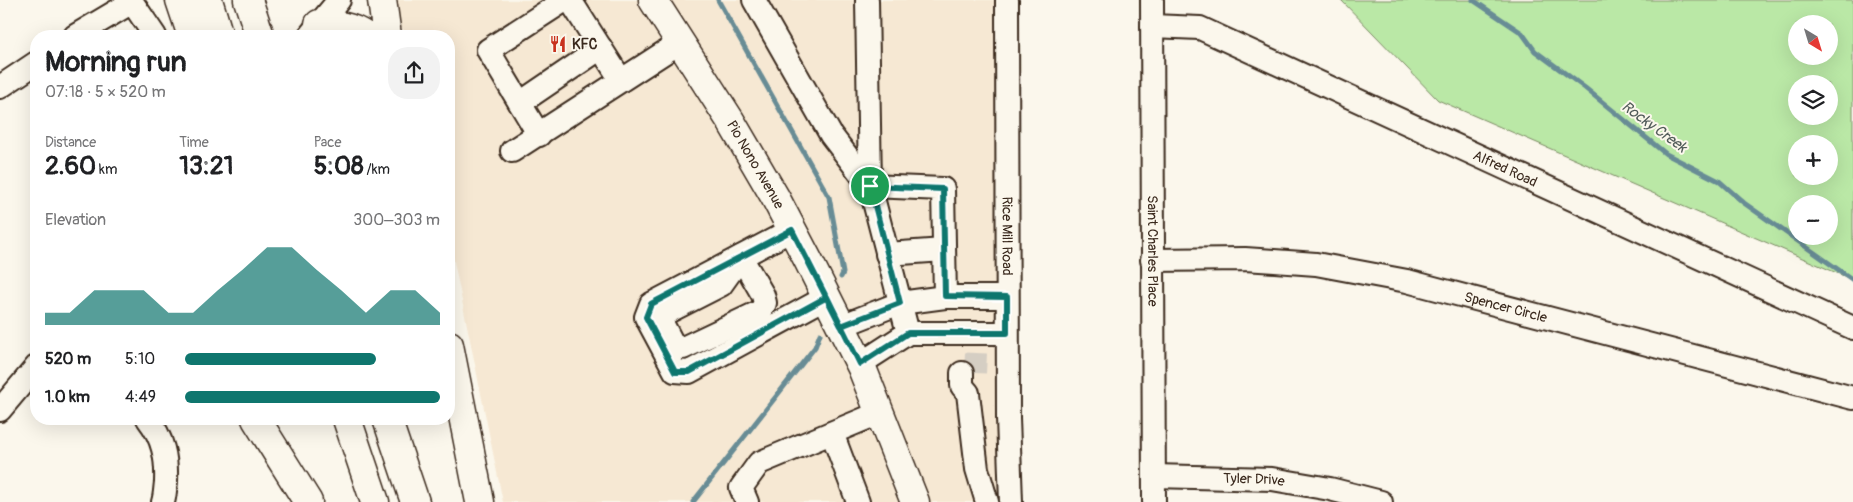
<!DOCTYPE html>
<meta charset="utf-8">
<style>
:root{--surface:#fff;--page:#f2f2f2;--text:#202124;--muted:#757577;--accent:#0f766e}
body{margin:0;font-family:Pangolin,sans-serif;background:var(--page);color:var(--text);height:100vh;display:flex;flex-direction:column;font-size:19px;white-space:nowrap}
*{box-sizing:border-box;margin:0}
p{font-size:16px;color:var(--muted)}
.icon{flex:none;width:28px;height:28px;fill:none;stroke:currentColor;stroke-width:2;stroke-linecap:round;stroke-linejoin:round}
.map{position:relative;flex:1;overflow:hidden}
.side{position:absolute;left:30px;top:30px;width:425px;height:395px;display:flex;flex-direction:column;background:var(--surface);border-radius:20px;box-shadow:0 5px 20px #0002}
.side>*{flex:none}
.needle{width:32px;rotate:142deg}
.buttons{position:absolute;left:1788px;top:15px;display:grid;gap:10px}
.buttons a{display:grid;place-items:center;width:50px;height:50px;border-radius:50%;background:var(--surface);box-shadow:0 5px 20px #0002;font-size:25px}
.pin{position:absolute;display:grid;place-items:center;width:42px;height:42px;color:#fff;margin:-21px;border:2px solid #fff;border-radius:50%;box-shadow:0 1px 5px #0007}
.round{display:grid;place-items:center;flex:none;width:52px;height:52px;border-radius:20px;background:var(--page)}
.overview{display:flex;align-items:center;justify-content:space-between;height:85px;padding:0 15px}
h1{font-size:28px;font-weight:700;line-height:38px}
.stats{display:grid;grid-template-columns:repeat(3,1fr);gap:8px;height:85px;padding:5px 15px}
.stats div{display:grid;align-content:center}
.stats b{font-size:25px;font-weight:700}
.stats small{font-size:14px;font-weight:400}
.stats p{font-size:14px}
.chart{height:140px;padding:10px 15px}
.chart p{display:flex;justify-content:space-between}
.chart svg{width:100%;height:90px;margin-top:5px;fill:var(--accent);opacity:.7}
ul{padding:0 15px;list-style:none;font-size:16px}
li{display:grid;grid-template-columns:80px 60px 1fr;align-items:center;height:38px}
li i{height:12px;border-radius:6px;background:var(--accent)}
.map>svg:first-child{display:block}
.built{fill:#f6e8d3}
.green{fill:#bae8a6;stroke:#7a8962;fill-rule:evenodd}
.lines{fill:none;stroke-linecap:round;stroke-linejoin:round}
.stream{stroke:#678c95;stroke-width:5}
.minor-tunnel{stroke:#d5cec3;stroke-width:22;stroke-dasharray:22 11;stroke-linecap:butt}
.minor-casing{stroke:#3b2a1e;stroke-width:26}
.major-casing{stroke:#3b2a1e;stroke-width:31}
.highway-casing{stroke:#3b2a1e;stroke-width:31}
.minor{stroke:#fbf7ec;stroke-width:22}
.major{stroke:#fbf7ec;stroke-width:28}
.highway{stroke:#fbf7ec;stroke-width:28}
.route-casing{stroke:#fff;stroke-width:10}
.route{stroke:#0f766e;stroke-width:6}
.labels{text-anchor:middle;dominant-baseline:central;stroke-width:4;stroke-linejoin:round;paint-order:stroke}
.poi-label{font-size:14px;font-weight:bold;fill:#3b2a1e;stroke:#fbf7ec;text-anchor:start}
.street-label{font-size:14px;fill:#3b2a1e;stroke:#fbf7ec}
.water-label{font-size:15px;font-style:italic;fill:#515b59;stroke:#fbf7ec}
</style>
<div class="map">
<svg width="1853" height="502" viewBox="0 0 1853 502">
<rect width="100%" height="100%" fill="#fbf7ec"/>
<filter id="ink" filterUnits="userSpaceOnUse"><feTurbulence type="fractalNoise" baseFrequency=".02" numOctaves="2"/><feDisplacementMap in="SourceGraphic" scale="10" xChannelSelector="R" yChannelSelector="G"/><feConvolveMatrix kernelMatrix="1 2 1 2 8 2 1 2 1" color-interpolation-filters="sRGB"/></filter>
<g filter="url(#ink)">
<path class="built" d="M383 0H999L1005 502H503L449 237V36H407Z"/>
<path class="green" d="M1341 0H1853V280L1438 100ZM1796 24H1829V56H1796ZM1796 84H1829V116H1796ZM1796 144H1829V176H1796ZM1796 204H1829V236H1796Z"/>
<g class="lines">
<path class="stream" d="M718 0 829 197 843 273 841 277
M1473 0 1522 33 1535 51 1585 88 1666 154 1719 181 1744 203 1853 280
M693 502 815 347 820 334"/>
<path class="minor-tunnel" d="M975 373 976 353"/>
<g class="minor-casing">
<g id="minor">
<path d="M570 0 621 80"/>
<path d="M754 0 831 135 870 186 943 189 945 297"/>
<path d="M867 0 870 186 908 333"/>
<path id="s1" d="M1007 0 1008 418 1011 502"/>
<path id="s2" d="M1152 0 1154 502"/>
<path id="s3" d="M1152 26 1200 28 1853 328"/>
<path d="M75 36 132 2 155 36"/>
<path d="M309 36 339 0"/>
<path d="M0 87 36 63"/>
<path d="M520 103 601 48"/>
<path d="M539 135 488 50 565 0"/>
<path d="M512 151 679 43"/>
<path d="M792 230 651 304 646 317 675 371 689 372 827 297"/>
<path d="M887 254 944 250"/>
<path d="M741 257 763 295 765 303 761 311 683 348 674 346 661 321 666 313 721 285Z"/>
<path id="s4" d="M1152 260 1245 259 1316 264 1407 281 1853 398"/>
<path d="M841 326 900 303 945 297H1007"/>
<path d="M860 364 908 333H1007"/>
<path d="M962 373V386L968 393 977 469 987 502"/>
<path d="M0 410 36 367"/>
<path d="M148 419C163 438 167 458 166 482 165 489 165 496 163 502"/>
<path d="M832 433 858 502"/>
<path id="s5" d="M1154 476 1272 479 1330 489 1381 502"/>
<path d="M747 502 741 488 759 463 879 413"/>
</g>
</g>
<g class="major-casing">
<g id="major">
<path id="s6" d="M653 0 730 120 775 197 808 260 862 368 915 502"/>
</g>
</g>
<g class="highway-casing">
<path id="highway" d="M180 0 192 36
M208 0 219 36
M248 0 260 36
M382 0 387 36
M319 24C336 25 351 26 365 36
M449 345 480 502
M256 419 308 502
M347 419 375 502
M387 419 415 502"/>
</g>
<use href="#minor" class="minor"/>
<use href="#major" class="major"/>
<use href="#highway" class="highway"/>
</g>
</g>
<g class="lines" filter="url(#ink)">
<g class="route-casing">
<path id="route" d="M870 186 900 303 841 326 792 230 651 304 646 317 675 372H689L827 297 860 364 908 333H1007V297L945 296 943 189 870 186"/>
</g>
<use href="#route" class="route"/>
</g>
<defs>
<g id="restaurant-bare" transform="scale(1.35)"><path d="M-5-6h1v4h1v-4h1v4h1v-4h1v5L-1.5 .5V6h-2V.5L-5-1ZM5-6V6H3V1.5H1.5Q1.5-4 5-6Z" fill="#c8321e" stroke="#fbf7ec" stroke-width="2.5" paint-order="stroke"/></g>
</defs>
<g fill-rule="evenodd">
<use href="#restaurant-bare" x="558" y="44"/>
</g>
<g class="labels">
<g class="poi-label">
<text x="572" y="44">KFC</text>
</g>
<g class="street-label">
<text stroke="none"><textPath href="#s6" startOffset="194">Pio Nono Avenue</textPath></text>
<text stroke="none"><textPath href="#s3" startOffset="384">Alfred Road</textPath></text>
<text stroke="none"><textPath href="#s1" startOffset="236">Rice Mill Road</textPath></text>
<text stroke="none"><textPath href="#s2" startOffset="251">Saint Charles Place</textPath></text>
<text stroke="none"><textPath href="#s4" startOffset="359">Spencer Circle</textPath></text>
<text stroke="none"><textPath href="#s5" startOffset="100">Tyler Drive</textPath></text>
</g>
<g class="water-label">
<text transform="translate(1654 127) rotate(36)">Rocky Creek</text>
</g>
</g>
</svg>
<div class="buttons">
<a><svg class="needle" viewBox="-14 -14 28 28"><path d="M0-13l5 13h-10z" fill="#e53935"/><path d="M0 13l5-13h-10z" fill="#757577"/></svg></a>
<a><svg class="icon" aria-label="layers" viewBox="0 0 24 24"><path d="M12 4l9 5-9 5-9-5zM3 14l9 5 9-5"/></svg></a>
<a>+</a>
<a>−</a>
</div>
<div class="pin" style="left:870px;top:186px;background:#1e9e55"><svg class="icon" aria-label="arrive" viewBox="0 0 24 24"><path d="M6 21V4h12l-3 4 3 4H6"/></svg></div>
<section class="side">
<div class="overview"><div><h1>Morning run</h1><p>07:18 · 5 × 520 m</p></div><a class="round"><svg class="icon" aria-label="share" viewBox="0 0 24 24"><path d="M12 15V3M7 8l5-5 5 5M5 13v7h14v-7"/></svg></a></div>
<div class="stats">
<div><p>Distance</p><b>2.60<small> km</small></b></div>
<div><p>Time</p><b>13:21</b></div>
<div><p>Pace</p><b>5:08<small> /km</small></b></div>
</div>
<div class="chart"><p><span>Elevation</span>300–303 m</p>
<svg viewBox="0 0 160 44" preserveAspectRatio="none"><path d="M0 44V38L10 38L20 27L30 27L40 27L50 38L60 38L70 27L80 17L90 6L100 6L110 17L120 27L130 38L140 27L150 27L160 38V44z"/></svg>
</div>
<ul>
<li><b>520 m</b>5:10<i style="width:75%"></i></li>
<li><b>1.0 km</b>4:49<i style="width:100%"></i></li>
</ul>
</section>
</div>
